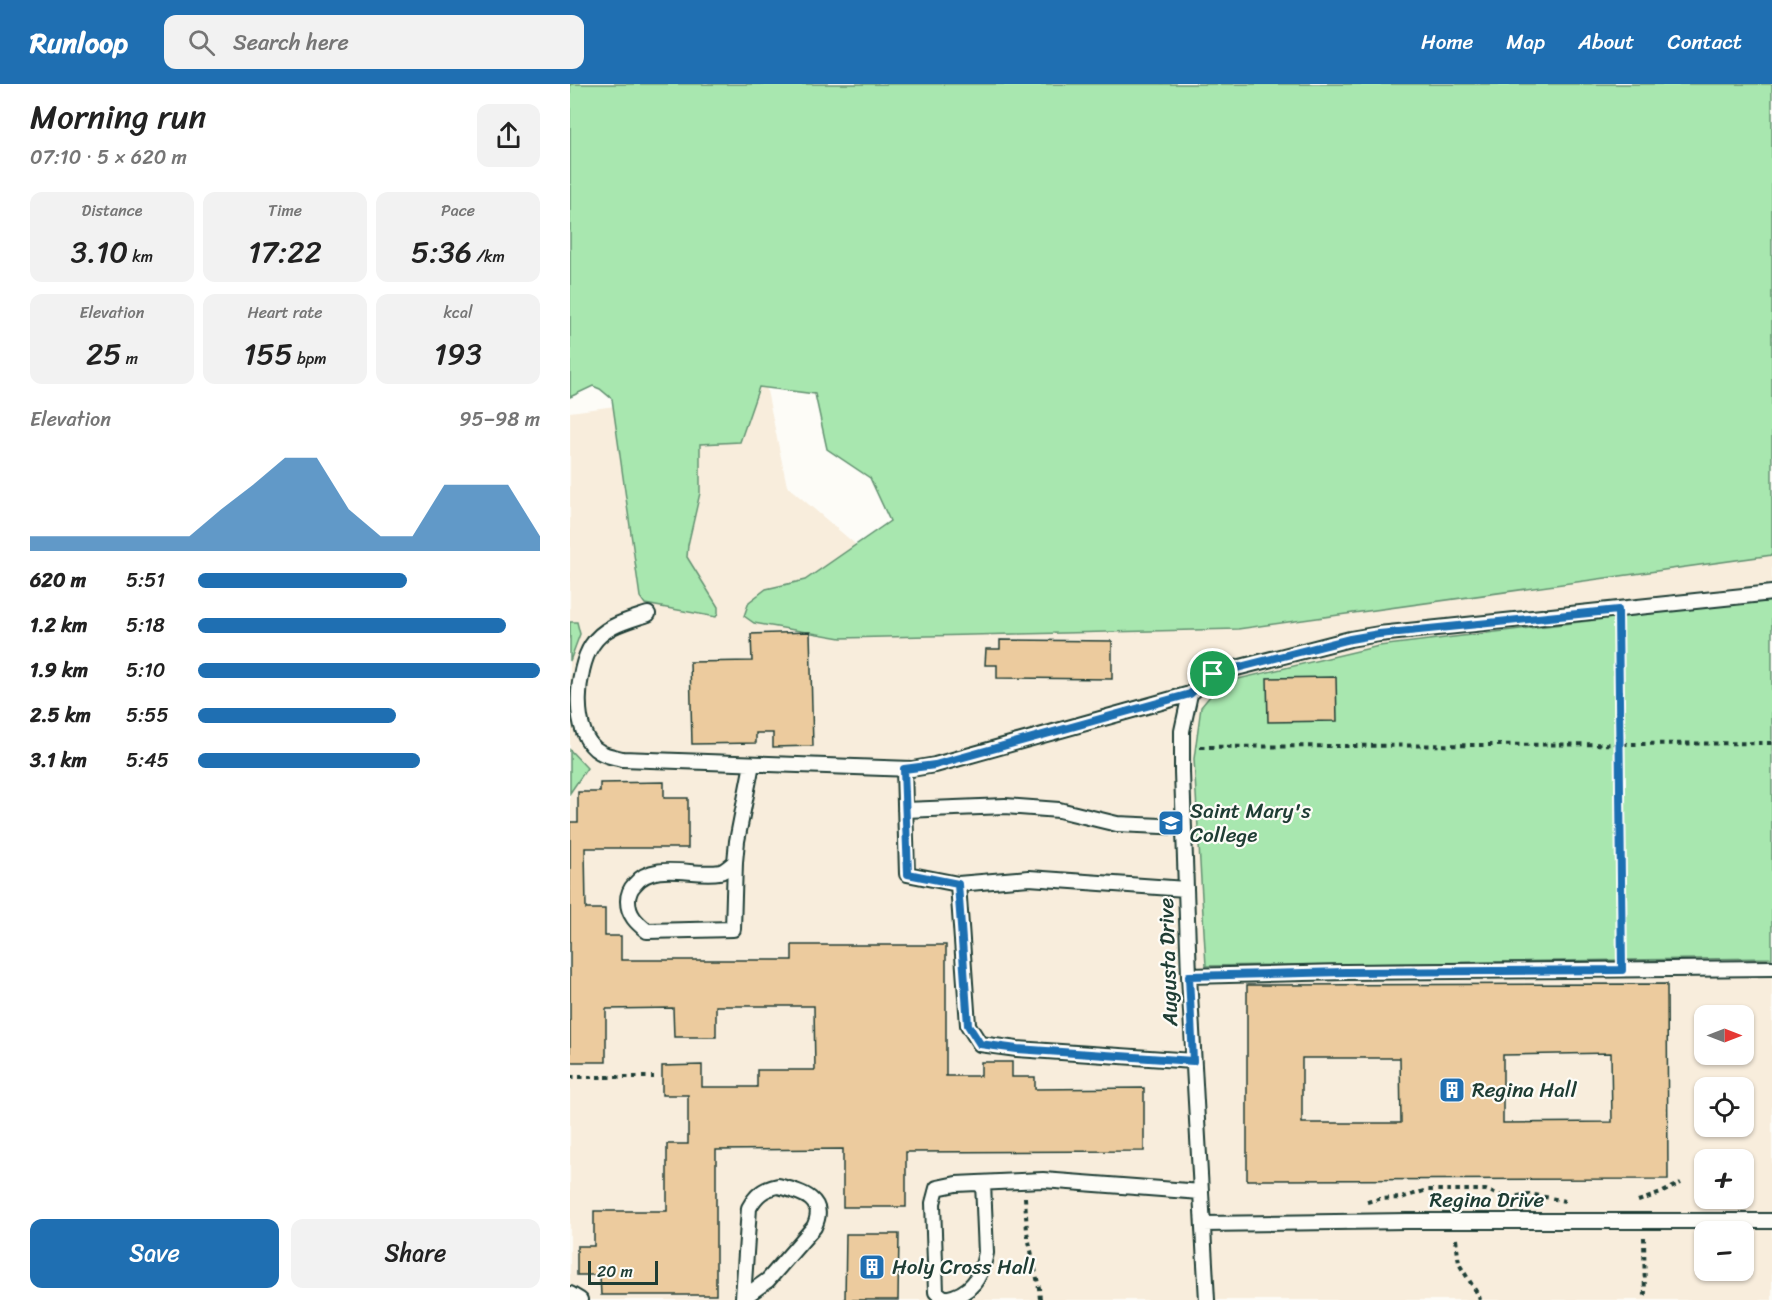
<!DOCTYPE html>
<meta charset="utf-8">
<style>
:root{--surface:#fff;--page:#f2f2f2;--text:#222;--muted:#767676;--accent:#1f6fb2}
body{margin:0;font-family:Sriracha,sans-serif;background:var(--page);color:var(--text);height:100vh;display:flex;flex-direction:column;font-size:22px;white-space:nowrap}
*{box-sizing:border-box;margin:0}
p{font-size:20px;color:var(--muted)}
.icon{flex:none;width:33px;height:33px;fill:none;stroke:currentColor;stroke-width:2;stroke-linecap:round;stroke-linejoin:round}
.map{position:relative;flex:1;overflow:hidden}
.panel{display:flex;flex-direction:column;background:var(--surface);width:570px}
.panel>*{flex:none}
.needle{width:39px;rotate:90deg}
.buttons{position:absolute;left:1124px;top:921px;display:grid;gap:12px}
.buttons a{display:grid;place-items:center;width:60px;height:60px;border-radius:12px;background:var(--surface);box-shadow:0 2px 4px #0004;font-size:30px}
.scale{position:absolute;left:18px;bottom:15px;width:70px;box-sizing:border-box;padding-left:6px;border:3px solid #1f3d34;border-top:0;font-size:16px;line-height:21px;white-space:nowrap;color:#1f3d34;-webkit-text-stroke:4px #fdfcf7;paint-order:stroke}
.pin{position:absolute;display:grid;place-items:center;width:51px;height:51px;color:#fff;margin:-26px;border:3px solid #fff;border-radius:50%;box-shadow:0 2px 6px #0007}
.round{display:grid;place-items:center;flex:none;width:63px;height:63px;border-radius:12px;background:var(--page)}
.head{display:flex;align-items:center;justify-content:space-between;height:102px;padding:0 30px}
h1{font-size:33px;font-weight:600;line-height:45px}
.metrics{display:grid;grid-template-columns:repeat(3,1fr);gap:9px;height:102px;padding:6px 30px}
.metrics div{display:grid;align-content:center;border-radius:12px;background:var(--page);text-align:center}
.metrics b{font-size:30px;font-weight:600}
.metrics small{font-size:16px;font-weight:400}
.metrics p{font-size:16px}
.chart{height:168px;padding:12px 30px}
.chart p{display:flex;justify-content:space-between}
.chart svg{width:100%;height:108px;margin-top:6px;fill:var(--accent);opacity:.7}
.cta{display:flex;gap:12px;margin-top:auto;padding:12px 30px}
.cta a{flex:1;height:69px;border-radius:12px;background:var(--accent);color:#fff;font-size:24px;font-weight:600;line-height:69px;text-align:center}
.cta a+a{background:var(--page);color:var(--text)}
ul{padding:0 30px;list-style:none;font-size:20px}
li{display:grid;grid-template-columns:96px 72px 1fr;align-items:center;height:45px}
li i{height:15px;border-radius:8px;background:var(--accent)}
header{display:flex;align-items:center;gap:36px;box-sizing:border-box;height:84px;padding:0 30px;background:var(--accent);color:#fff}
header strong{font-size:28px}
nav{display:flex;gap:33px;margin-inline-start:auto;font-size:21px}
.search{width:420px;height:54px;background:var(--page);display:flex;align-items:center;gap:15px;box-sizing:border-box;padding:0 21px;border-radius:12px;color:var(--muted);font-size:22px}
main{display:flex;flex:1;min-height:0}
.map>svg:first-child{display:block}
.built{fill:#f8eddc;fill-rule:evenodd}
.green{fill:#a8e7af;stroke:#649272;stroke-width:1.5}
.building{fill:#eccb9e;stroke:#1f3d34;stroke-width:1.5;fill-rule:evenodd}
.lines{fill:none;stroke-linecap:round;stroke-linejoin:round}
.lane-casing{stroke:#1f3d34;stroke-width:18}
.path{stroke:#1f3d34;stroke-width:4;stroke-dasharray:4.5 4.5;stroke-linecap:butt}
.lane{stroke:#fdfcf7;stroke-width:14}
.route-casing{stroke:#fff;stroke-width:12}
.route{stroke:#1f6fb2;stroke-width:8}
.labels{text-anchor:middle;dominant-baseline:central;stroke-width:4.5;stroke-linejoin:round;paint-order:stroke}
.poi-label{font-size:21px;fill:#1f3d34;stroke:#fdfcf7;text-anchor:start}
.street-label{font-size:21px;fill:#1f3d34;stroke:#fdfcf7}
</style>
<header>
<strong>Runloop</strong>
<div class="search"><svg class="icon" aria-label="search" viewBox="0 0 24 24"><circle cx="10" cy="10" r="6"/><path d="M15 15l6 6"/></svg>Search here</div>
<nav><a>Home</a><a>Map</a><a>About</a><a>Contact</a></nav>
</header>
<main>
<section class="panel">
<div class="head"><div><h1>Morning run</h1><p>07:10 · 5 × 620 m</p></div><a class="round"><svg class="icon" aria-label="share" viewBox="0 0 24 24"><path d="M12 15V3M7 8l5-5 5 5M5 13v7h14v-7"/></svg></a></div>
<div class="metrics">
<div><p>Distance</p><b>3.10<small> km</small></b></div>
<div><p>Time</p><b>17:22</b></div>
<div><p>Pace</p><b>5:36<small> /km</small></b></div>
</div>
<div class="metrics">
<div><p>Elevation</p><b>25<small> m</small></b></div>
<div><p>Heart rate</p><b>155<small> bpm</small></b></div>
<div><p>kcal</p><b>193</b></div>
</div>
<div class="chart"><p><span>Elevation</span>95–98 m</p>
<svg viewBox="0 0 160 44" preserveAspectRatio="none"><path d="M0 44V38L10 38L20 38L30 38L40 38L50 38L60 27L70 17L80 6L90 6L100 27L110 38L120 38L130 17L140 17L150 17L160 38V44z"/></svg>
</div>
<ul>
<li><b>620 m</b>5:51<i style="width:61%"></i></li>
<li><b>1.2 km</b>5:18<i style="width:90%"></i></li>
<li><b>1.9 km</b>5:10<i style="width:100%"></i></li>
<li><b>2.5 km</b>5:55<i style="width:58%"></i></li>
<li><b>3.1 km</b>5:45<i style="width:65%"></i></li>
</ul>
<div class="cta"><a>Save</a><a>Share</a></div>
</section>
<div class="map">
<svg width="1202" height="1216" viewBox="0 0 1202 1216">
<rect width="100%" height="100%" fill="#fdfcf7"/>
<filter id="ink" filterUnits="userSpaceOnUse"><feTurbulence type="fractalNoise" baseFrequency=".0167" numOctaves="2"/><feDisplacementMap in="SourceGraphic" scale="12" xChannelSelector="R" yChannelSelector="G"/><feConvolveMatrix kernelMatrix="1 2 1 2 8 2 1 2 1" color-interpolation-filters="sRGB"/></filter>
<g filter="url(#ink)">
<path class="built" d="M196 302 217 402 386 546 668 545 1202 471V1216H0V328ZM1134 932H1173V970H1134ZM1134 1004H1173V1042H1134ZM1134 1076H1173V1114H1134ZM1134 1148H1173V1186H1134Z"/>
<path class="green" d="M0 0H1202V471L668 545 271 554 184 539 174 532 179 518 196 505 235 496 320 437 300 394 257 365 245 310 189 303 170 358 130 360V409L118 461 117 473 148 523V529L146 533 75 520 70 513 42 315 30 305 23 302 0 313Z
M1202 515V874L636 882 624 675 631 623 651 599 809 562Z
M0 538H7L10 550 0 577Z
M0 666 17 684 0 709Z"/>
<path class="building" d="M240 548 243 662 203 663V649H186V659L122 660 120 578 182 577 181 550Z
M430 556 542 557V595L427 594V581H415L416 565H430Z
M766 593 767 637 698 638 697 594Z
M94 698V714H118V764H15L16 825H35V852H51V876H222V861H376V992H411V978H442V993H465V1005L574 1004V1067L336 1068V1123H273V1065L146 1066V1211H31L30 1191H7V1162H24V1127H97V1060H118V1011H92V982L132 981V1003H187V986H245L244 922H146V953H104L103 924 36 925V978H0V738H8V708H30V699Z
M1097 900 1098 1095 677 1096V901ZM1041 969 1042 1038 933 1039V971ZM732 974H830L831 1039H732Z
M276 1150H329L328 1216H275Z"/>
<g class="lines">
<g class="lane-casing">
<path id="lane" d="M78 530C57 537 34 542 22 561 6 585 0 652 30 668 36 672 45 673 52 675L342 685 365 681 620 610 643 590 780 555 809 550 1202 509
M620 610 612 647V688L619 892 637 1216
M334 685 337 790 388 800 398 941 410 960 447 965 623 977
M335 726 435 722 489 726 547 740 614 743
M165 778 163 845 77 847C67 839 58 831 58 817 58 810 61 804 65 800 84 776 124 793 150 788 155 787 161 781 165 778Z
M165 778 167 757 182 680
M388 800 459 794 616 805
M619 892 775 888 1202 884
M413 1099 416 1169C411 1193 402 1210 375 1215L366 1208 363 1119 367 1104 386 1100 473 1096 631 1108
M208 1102C230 1108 258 1114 244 1143L198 1196 173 1214 179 1124C186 1111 193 1105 208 1102Z
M633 1140 837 1137H1202
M0 1210 10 1216"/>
</g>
<path class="path" d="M1048 541 1052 870
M630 663 1202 659
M0 993H84
M455 1113 457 1148 469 1204 470 1216
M1068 1117 1091 1109 1111 1099
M797 1118 809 1115 831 1114 857 1106H916L937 1114 960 1110 995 1117
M1074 1153 1075 1216
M886 1155 889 1180 909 1212 910 1216"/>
<use href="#lane" class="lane"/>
</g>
</g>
<g class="lines" filter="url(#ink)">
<g class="route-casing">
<path id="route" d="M1048 526 1052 886 775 888 619 892 623 977 447 965 410 960 398 941 388 800 338 790 334 685 365 681 620 610 643 590 780 555 809 550Z"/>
</g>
<use href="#route" class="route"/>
</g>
<defs>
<g id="university-square" transform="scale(1.35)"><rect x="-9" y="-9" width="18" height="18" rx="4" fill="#1f6fb2" stroke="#fdfcf7"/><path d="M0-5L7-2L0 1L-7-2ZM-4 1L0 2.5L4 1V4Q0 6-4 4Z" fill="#fff"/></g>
<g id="building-square" transform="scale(1.35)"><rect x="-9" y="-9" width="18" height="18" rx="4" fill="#1f6fb2" stroke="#fdfcf7"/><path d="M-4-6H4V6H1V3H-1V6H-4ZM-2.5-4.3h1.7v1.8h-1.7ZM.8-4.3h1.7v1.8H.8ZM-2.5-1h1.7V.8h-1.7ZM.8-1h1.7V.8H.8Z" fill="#fff"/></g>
</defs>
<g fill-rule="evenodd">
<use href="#university-square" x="601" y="739"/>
<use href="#building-square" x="882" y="1006"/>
<use href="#building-square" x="302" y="1183"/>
</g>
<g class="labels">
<g class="poi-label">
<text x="620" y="727">Saint Mary's<tspan x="620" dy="24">College</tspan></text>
<text x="902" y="1006">Regina Hall</text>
<text x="322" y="1183">Holy Cross Hall</text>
</g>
<g class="street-label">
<text transform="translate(598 878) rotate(-92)">Augusta Drive</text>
<text x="917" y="1116">Regina Drive</text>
</g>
</g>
</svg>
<div class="buttons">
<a><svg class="needle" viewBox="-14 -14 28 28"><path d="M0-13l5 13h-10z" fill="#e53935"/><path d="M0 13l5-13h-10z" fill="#767676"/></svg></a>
<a><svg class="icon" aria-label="locate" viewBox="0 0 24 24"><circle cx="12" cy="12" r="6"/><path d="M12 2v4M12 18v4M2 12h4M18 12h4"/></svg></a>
<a>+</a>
<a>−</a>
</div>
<div class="scale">20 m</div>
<div class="pin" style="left:643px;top:590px;background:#1e9e55"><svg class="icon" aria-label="arrive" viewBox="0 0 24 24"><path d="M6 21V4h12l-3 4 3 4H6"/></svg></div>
</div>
</main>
